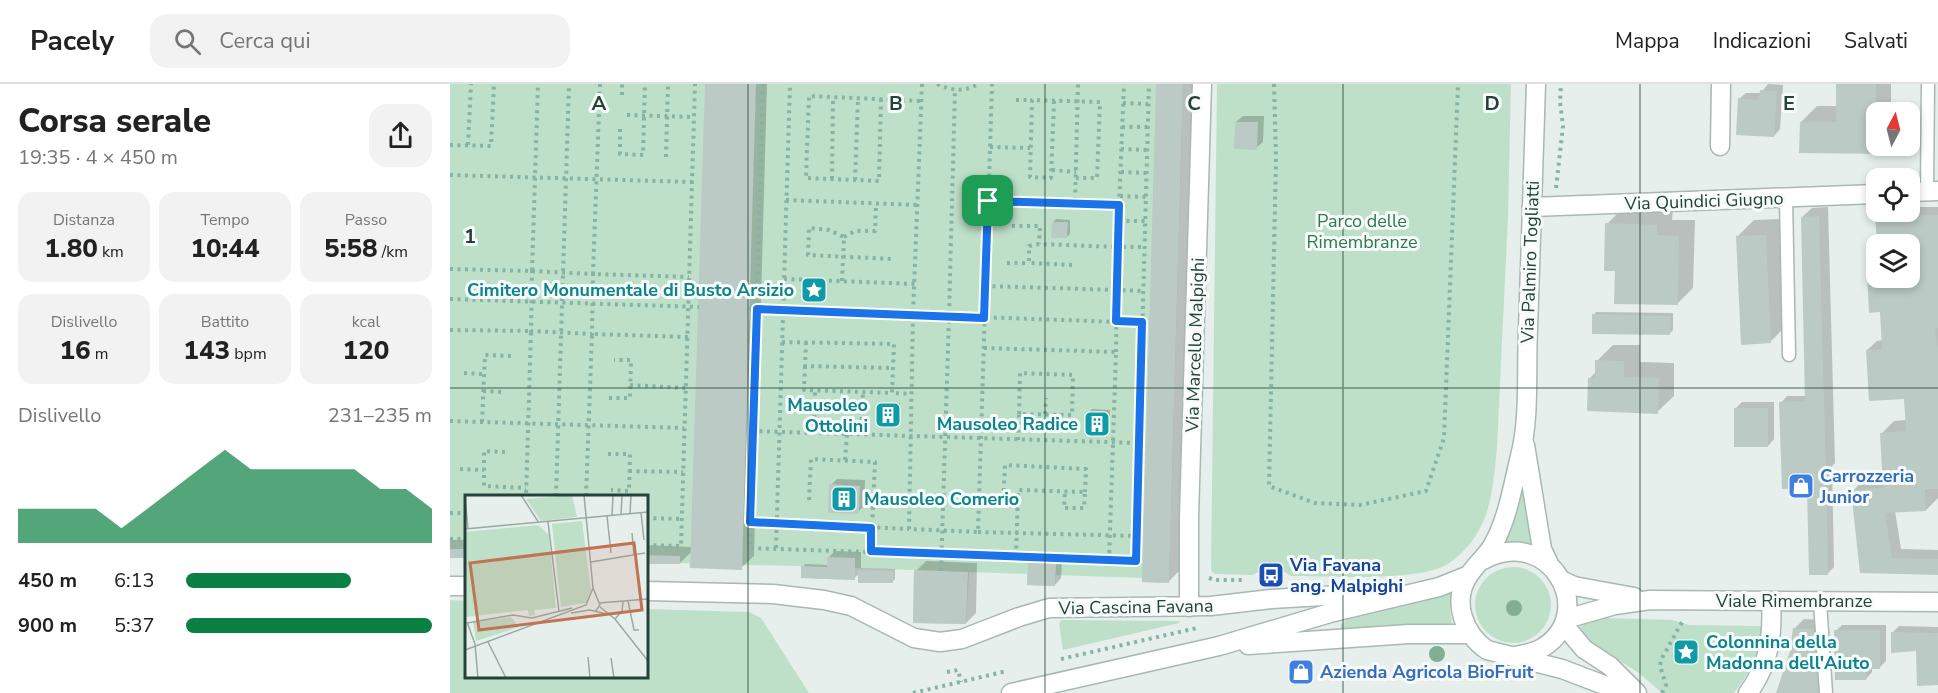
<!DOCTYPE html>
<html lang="it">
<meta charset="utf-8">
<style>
:root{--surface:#fff;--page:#f2f2f2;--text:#222;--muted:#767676;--line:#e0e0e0;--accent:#0b8043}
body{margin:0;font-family:"Nunito Sans",sans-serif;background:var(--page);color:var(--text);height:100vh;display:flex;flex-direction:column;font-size:22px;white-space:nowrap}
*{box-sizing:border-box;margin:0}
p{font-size:20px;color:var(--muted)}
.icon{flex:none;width:33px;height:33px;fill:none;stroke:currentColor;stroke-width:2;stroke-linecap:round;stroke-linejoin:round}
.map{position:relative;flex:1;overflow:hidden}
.details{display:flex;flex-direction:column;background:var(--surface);width:450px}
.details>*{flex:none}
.needle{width:39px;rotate:7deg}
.buttons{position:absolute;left:1416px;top:18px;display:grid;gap:12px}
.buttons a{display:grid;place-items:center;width:54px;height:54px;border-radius:12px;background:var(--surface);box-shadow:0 3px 9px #0003;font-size:30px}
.pin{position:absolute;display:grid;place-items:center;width:51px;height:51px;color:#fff;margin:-26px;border-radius:12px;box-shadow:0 3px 9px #0006}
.round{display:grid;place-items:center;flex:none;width:63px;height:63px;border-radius:18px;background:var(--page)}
.overview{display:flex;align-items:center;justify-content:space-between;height:102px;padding:0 18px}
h1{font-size:33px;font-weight:800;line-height:45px}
.figures{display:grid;grid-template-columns:repeat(3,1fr);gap:9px;height:102px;padding:6px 18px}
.figures div{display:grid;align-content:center;border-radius:15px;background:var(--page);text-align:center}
.figures b{font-size:26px;font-weight:800}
.figures small{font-size:16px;font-weight:400}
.figures p{font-size:16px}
.chart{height:168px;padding:12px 18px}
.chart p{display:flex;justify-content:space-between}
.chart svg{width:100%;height:108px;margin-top:6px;fill:var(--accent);opacity:.7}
ul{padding:0 18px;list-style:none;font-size:20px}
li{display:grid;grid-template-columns:96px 72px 1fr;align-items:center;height:45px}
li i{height:15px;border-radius:8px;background:var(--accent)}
header{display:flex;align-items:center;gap:36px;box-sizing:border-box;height:84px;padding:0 30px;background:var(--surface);border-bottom:2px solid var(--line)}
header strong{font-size:28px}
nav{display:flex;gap:33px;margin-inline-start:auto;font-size:21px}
.search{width:420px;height:54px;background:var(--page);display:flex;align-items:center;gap:15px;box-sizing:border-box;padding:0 21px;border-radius:18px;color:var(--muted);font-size:22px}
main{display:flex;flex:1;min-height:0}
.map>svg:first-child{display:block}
.green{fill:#bfe0c8}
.shadow{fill:#0003;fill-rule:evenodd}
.building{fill:#bbcac4}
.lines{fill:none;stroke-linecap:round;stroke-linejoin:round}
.service-casing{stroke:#a8b8b2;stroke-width:15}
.minor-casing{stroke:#a8b8b2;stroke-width:21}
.tertiary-casing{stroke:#a8b8b2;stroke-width:21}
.path{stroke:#86b3a5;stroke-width:4;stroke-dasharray:3 4.5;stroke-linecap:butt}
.service{stroke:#fff;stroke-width:12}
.minor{stroke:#fff;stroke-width:18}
.tertiary{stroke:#fff;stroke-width:18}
.tree{fill:#80af93}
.route-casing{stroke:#fff;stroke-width:12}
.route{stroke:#1a73e8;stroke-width:8}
.grid{fill:none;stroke:#24423a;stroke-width:1.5;stroke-opacity:0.55}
.labels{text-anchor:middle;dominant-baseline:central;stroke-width:6;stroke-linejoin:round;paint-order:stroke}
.street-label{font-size:18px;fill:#24423a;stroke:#f7fbf9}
.park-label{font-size:18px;fill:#2d7a4b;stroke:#f7fbf9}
.culture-label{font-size:18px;font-weight:bold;fill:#0d838f;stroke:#f7fbf9;text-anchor:end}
.shop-label{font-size:18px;font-weight:bold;fill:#366cbe;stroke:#f7fbf9;text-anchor:start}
.transit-label{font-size:18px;font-weight:bold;fill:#164399;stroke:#f7fbf9;text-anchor:start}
.inset-road{fill:none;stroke:#98aaa4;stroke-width:1.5}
.view{fill:#c07456;fill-opacity:0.15;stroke:#c07456;stroke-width:3}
.inset-edge{fill:none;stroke:#24423a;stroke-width:3}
.grid-label{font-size:20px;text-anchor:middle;font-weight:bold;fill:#24423a;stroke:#f7fbf9;stroke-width:6;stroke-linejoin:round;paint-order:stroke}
</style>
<header>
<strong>Pacely</strong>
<div class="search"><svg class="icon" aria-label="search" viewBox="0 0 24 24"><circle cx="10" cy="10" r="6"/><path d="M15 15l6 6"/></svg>Cerca qui</div>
<nav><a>Mappa</a><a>Indicazioni</a><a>Salvati</a></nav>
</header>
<main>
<section class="details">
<div class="overview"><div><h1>Corsa serale</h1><p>19:35 · 4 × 450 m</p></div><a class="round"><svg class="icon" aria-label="share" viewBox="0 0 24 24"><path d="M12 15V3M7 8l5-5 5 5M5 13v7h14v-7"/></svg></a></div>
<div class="figures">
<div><p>Distanza</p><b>1.80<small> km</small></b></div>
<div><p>Tempo</p><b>10:44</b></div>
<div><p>Passo</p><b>5:58<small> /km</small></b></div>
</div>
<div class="figures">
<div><p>Dislivello</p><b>16<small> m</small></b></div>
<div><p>Battito</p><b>143<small> bpm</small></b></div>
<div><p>kcal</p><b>120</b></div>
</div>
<div class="chart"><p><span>Dislivello</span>231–235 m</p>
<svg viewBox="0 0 160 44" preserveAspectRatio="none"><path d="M0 44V30L10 30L20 30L30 30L40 38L50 30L60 22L70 14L80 6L90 14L100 14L110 14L120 14L130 14L140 22L150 22L160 30V44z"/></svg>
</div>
<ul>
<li><b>450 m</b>6:13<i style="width:67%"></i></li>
<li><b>900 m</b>5:37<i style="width:100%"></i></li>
</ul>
</section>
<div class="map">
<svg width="1488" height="609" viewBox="0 0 1488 609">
<rect width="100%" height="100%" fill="#e6efeb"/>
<path class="green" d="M0 0H733L719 499 692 498V494L606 491 605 502 577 501V490L519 488 516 540 463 539 464 486 405 484V496L351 494V482L292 481 240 484 239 479 197 480 196 412H16V474H0Z
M767 0H1061L1058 133 1047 363C1045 385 1043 410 1036 431 1028 451 1015 470 996 481 965 498 879 492 841 492L831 486H812L803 491 765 490 761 486Z
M1069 400H1075L1081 462 1075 460 1056 459Z
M1025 521a38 38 0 1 1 76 0a38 38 0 1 1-76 0Z
M1002 507 1000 525 1002 540 890 545 891 540 897 536 972 518Z
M0 516 16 517V592H196L197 525 299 528 311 534 359 609H0Z
M1154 534 1222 536 1239 541 1312 542C1311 569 1300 588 1284 609H1212L1189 589 1140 558 1132 549 1130 543 1140 537Z
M612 536 730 537 729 539 613 566 609 539Z"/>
<path class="shadow" d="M256 0H317L304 472 291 484 242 467 230 479 196 478V461L242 463Z
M707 0H745L730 486 718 498Z
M1318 0 1333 1 1330 45 1324 52 1289 15 1296 9H1311Z
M1388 0H1441V22H1457V28H1426V62H1448L1441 68 1351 38 1367 22H1388Z
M793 32H814L813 58 806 64 786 38Z
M1378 123 1385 379 1382 382 1384 483 1378 489 1359 403 1331 319 1337 312H1357L1352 133 1362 124Z
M1460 123H1488V414L1476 426 1445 427 1451 465 1488 466V489L1412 488 1403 407 1412 397 1434 396 1432 349 1444 337 1456 336 1455 313 1417 266 1427 257 1433 256 1432 226 1417 165 1427 156V133L1432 128H1460ZM1426 160H1460V194H1426Z
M1173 124 1223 125 1222 136H1245L1243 204 1227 220 1166 186 1157 140Z
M606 135 620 136V150L617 153 603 138Z
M1331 135 1336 242 1320 258 1287 153 1304 136Z
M1146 228 1223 229V246L1220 249 1143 231Z
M1163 261H1190V278L1224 279V312L1207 328 1139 295 1147 287V277Z
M1292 318H1324V355L1318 362 1286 324Z
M434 319H450L449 336 446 339 431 322Z
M642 325 660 326 659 347 656 350 639 328Z
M387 395 415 396 414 422 408 428 381 401Z
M0 456H16V473L0 472Z
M385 467 411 468V484L445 485V495L442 498 410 489 404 494 353 483 355 480 378 481 379 473Z
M586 473 612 475 611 494 605 501 579 480Z
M476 477 527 479 526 529 516 539 466 487Z
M1354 535 1372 536 1375 609H1327L1341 567 1344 545Z
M1392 541H1436V577L1430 583H1422V588L1416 595 1386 547Z
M1449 542 1488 543V599L1467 566 1442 549Z"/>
<path class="building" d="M255 0H306L292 486 240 484Z
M706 0H733L719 499 692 498Z
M1386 0H1426V62H1442L1441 70 1349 69 1350 38H1386Z
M1310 6 1327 7 1324 53 1286 51 1288 14 1309 16Z
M785 38H808L807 66 784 65Z
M1488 131V244L1485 245 1488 263V405H1475L1476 427 1435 429 1442 474 1488 475V491L1410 489 1401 406 1433 404 1430 349 1456 347 1454 315 1419 317 1416 266 1432 265 1430 228 1419 229 1416 165 1426 164V194H1460V160H1427L1425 132Z
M1369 132 1376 390 1378 491H1359L1357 405H1332L1329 318 1355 317 1351 133Z
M602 138H618L617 154H601Z
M1155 139 1207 141V151L1229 152 1228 221 1164 220 1165 187H1154Z
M1316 151 1321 259 1291 261 1286 152Z
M1142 230 1221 232 1220 251 1142 250Z
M1145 276 1174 277V293L1209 294 1208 330 1137 327 1138 294H1145Z
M429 321 447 322V340H429Z
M1284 324H1318V363H1284Z
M638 328H657V352L637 351Z
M379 400 410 402 409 430 378 429Z
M0 465H16V474H0Z
M196 471 230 472V480H196Z
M377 473 405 474V496L351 494V482L377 483Z
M578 479 606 480 605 502 577 501Z
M408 486 443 487V499H408Z
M464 486 518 488 516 540 463 539Z
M1343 544 1363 545 1369 609H1326L1340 567Z
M1384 546H1430V585H1416V596H1385Z
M1441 548 1488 549V601L1467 602 1466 567 1441 569Z"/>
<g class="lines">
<g class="service-casing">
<path id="service" d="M1477 107 1478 0
M1336 114 1339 271
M1370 518 1376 609"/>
</g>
<g class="minor-casing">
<path id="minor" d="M1270 62 1271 0
M1460 108 1488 107
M1082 123 1426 110
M0 502H16
M196 507 323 510 374 516 401 522 464 554 490 558 512 555 569 533 599 524 761 522 821 515 944 508
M739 523V433L752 0"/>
</g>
<g class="tertiary-casing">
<path id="tertiary" d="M1086 0C1083 82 1080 164 1078 245 1076 285 1080 335 1070 372 1063 401 1058 433 1044 459 1038 471 1026 480 1019 491 1001 517 1014 550 1037 566L1112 585 1175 609
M1075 361 1092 465 1099 480
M1033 476C1101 440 1149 530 1092 564 1084 569 1074 570 1065 572
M1111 496 1124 502 1184 513
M1116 535 1165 521 1200 516 1488 518
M1114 541 1134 565 1160 582 1187 609
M798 561 959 550H1020
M561 609 769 562 880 529 989 503 1019 491
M1298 609C1319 581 1323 552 1321 518"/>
</g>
<path class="path" d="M150 0 143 190 239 193
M313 0 300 464 686 477 699 0
M472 0 463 231 459 445 528 448 542 0
M487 0C502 7 514 8 528 0
M824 0 826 74 819 402 865 419 910 421 976 407 994 354 1008 0
M172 11V0
M431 15 429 97 356 94 359 12 471 17
M566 16H582
M604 17 601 94 580 93 582 16 650 18 647 94H626
M673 19 698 20
M177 31 244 33
M672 43H698
M170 45V70L193 71 195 0
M0 61 41 62 44 0
M18 61 21 0
M540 63 580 64
M671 65 697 66
M216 73 218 0
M602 86 626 88
M671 88 696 89
M0 91 243 98
M382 95 383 13
M405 96 408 14
M1106 104 1113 42 1110 18 1111 0
M670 112 696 113
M336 116 468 121
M538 117 625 119 628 0
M625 119 669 121 674 0
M669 137H695
M562 142H590L589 160
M394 153 405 147H425L426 120
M557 179H579
M622 181 579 179V162L589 160 668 163 669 121
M0 185 82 187 88 0
M82 187 143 190 142 250 81 247Z
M334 195 466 200
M392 197 394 153 379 146 359 144 358 171 442 175
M535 202 667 206 668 163H695
M0 215 249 223
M299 225 499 232 505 6
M0 246 81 247 76 412
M332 258 444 260 442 309 461 310
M356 258 355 282 443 284
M534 264 666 268 659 476
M666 268 667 206 693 207
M355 282 354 306 442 309
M14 289 34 290
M180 301 235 304
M33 307 53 308
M159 314H180L181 276H164
M595 330 596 314
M0 337 234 344
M32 338 35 271 63 272
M302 347 688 359
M364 349 365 306
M411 351 413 308
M568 356 569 330 622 331 623 291 570 289 569 330
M55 368 34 367V402L76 404
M158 370H180L179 407 161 406
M395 376 397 350
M10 385 34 386
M179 387 233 388
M106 412 119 0
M136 412 142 250 238 253
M359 416 361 375 425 378 421 467
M568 422H553L555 381 636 385 635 408
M0 429H16
M196 434 232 435
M300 438 459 445
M528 448 686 452
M0 455H16
M196 461 231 462 245 0
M326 464 340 0
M566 472 568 406 635 408 634 424H614L615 408
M491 487 499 232 698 239
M759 494 765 496H796
M611 575 747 544
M497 588 508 586 511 598
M463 609 557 587
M1212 609 1216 601 1210 582 1211 576 1232 538"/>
<use href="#service" class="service"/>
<use href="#minor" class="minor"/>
<use href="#tertiary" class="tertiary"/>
</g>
<g class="tree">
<circle cx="1064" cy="524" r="8"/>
<circle cx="987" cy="570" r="8"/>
</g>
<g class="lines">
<g class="route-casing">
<path id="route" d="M538 117 669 121 666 237 692 238 686 477 421 467V444L300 438 307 225 534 234Z"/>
</g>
<use href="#route" class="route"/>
</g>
<path class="grid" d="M298 0V609M595 0V609M893 0V609M1190 0V609M0 304H1488"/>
<defs>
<g id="sight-square" transform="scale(1.35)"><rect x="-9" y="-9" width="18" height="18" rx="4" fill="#0f9aa8" stroke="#f7fbf9"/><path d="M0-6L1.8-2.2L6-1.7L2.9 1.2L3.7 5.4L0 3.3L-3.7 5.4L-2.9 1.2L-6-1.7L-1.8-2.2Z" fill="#fff"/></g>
<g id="building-square" transform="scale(1.35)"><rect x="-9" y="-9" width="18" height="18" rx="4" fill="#0f9aa8" stroke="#f7fbf9"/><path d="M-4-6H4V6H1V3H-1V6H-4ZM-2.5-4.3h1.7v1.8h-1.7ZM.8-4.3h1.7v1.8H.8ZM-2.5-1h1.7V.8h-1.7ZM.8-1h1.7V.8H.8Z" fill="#fff"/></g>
<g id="shop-square" transform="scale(1.35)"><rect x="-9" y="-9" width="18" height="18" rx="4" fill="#3f7fe0" stroke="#f7fbf9"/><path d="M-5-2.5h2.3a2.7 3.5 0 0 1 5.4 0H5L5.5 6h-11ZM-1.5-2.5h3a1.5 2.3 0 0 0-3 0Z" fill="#fff"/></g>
<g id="bus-square" transform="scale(1.35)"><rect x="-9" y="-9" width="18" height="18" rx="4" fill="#1a4fb4" stroke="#f7fbf9"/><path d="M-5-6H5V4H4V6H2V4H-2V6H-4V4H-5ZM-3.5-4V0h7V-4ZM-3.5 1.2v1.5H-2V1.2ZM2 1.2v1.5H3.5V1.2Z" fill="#fff"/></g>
</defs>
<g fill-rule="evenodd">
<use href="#sight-square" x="364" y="206"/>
<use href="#building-square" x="438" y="331"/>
<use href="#building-square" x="647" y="340"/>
<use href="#shop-square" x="1351" y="402"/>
<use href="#building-square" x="394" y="415"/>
<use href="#bus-square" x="821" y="491"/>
<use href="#sight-square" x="1236" y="568"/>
<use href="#shop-square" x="851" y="588"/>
</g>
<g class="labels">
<g class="street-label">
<text transform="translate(1254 117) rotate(-2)">Via Quindici Giugno</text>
<text transform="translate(1080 178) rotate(-88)">Via Palmiro Togliatti</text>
<text transform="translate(745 261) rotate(-88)">Via Marcello Malpighi</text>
<text x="1344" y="517">Viale Rimembranze</text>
<text transform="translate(686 523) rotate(-1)">Via Cascina Favana</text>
</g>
<g class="park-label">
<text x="912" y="137">Parco delle<tspan x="912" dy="21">Rimembranze</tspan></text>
</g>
<g class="culture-label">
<text x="344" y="206">Cimitero Monumentale di Busto Arsizio</text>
<text x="418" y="321">Mausoleo<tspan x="418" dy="21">Ottolini</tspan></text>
<text x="628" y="340">Mausoleo Radice</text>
<text x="414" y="415" text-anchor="start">Mausoleo Comerio</text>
<text x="1256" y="558" text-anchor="start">Colonnina della<tspan x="1256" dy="21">Madonna dell'Aiuto</tspan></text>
</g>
<g class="shop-label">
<text x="1370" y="392">Carrozzeria<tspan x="1370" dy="21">Junior</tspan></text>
<text x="870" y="588">Azienda Agricola BioFruit</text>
</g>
<g class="transit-label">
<text x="840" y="481">Via Favana<tspan x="840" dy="21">ang. Malpighi</tspan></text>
</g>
</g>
<g transform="translate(15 411)">
<rect width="183" height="183" fill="#e6efeb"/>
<path d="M107 0 112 22 76 26 61 4ZM117 26 126 95 121 108 96 112 87 29ZM73 30 84 40 91 113 69 115 70 120 64 121 63 115 0 122V37ZM46 122 54 132 11 146 8 127Z" fill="#bfe0c8"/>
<path class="inset-road" d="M56 0 74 28M119 0 128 93 135 110 130 117M0 3 3 34M176 18 179 45M165 19 166 0M156 20 157 0M142 21 146 58M147 21 148 0M83 27 94 116M0 34 183 17M167 38 169 60M126 67 180 58M163 106 169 135H174M134 108 183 104M135 112 150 124 183 166M106 118 125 115 142 119M150 124 157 116 158 107M2 127 10 149 13 183M2 128 48 120 67 123 107 113M23 147 41 183M0 155 121 110 128 93M123 162 125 183M146 163 149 183"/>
<path class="view" d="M169 48 177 115 14 135 5 68Z"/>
<rect width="183" height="183" class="inset-edge"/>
</g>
<g class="grid-label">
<text x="149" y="26">A</text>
<text x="446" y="26">B</text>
<text x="744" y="26">C</text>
<text x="1042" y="26">D</text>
<text x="1339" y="26">E</text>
<text x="20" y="159">1</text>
</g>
</svg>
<div class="buttons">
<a><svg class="needle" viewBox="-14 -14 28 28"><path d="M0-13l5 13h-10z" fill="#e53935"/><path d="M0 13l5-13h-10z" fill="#767676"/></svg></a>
<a><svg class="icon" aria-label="locate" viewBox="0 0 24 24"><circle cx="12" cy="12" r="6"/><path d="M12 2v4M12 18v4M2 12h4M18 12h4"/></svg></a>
<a><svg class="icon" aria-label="layers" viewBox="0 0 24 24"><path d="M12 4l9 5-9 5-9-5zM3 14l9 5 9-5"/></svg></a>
</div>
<div class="pin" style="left:538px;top:117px;background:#1e9e55"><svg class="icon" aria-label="arrive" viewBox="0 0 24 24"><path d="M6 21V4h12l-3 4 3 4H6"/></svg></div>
</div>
</main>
